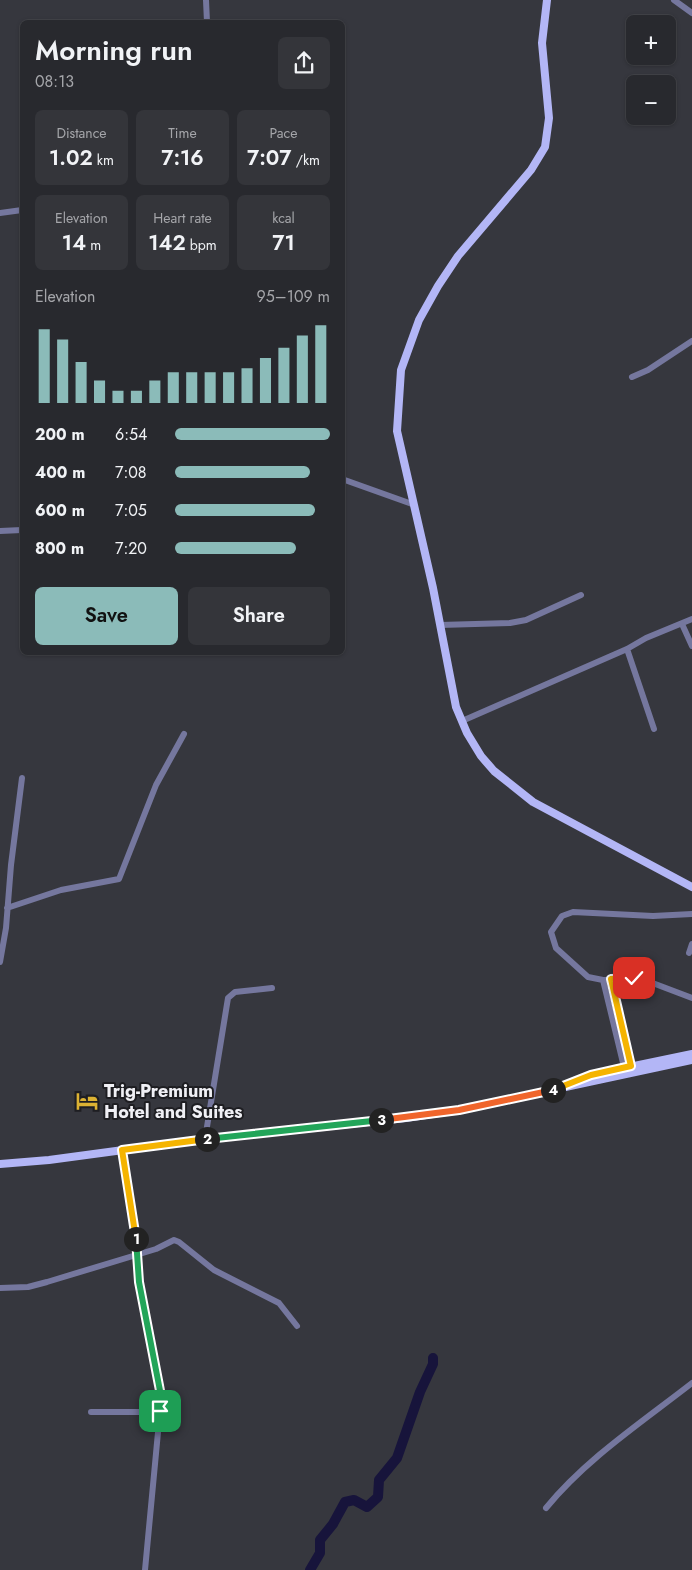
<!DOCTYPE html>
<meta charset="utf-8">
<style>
:root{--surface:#28292e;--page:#34353a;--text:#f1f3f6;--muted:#a5a6aa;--line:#44454a;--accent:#8bbbb9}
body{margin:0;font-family:Jost,sans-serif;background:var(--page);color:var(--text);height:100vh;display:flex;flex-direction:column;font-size:19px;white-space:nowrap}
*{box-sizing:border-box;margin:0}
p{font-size:16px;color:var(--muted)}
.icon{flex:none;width:28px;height:28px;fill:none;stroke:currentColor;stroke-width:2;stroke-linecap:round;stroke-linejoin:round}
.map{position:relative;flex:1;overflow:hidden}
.panel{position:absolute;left:20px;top:20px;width:325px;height:635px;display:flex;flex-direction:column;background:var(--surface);border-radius:8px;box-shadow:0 1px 4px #0004,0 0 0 1px var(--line)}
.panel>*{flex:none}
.tools{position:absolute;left:626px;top:15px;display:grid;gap:10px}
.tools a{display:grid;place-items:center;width:50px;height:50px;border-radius:8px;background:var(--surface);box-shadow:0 1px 4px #0004,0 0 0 1px var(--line);font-size:25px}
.pin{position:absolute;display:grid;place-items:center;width:42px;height:42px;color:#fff;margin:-21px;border-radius:10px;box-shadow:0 2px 8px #0006}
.km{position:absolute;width:25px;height:25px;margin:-12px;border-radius:50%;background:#222;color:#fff;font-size:14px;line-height:25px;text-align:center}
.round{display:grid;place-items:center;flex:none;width:52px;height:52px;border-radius:8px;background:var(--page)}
.head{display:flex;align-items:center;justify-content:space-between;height:85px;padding:0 15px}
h1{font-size:28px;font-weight:600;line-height:38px}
.stats{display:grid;grid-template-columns:repeat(3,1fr);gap:8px;height:85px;padding:5px 15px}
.stats div{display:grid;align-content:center;border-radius:8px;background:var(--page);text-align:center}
.stats b{font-size:21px;font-weight:600}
.stats small{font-size:14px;font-weight:400}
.stats p{font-size:14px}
.chart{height:140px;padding:10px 15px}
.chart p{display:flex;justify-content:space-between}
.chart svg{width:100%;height:90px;margin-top:5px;stroke:var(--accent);stroke-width:6}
.button{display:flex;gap:10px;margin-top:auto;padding:10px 15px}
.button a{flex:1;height:58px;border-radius:8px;background:var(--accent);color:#111;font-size:20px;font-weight:600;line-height:58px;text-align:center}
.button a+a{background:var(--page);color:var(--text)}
ul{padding:0 15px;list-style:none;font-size:16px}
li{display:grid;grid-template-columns:80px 60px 1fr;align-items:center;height:38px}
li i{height:12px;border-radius:6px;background:var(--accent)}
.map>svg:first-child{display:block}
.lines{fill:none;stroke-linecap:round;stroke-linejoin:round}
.river{stroke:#17143b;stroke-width:10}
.minor{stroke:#75779e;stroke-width:6}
.major{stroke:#b3b6f6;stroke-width:8}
.split-1-casing{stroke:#fff;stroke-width:10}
.split-2-casing{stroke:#fff;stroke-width:10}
.split-3-casing{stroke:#fff;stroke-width:10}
.split-4-casing{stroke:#fff;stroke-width:10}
.split-5-casing{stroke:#fff;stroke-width:10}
.split-1{stroke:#22a559;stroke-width:6}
.split-2{stroke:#f5b400;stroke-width:6}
.split-3{stroke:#22a559;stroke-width:6}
.split-4{stroke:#f0652b;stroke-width:6}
.split-5{stroke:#f5b400;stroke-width:6}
.labels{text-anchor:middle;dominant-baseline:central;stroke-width:4;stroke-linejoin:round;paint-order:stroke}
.poi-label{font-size:18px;font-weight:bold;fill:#f0f0f5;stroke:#1e1e22;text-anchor:start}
</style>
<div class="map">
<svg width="692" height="1570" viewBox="0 0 692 1570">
<rect width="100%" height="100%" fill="#36373e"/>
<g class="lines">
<path class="river" d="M310 1570 320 1553V1540L333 1524 345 1502 354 1500 367 1507 378 1497 379 1480 397 1458 420 1392 433 1364V1358"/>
<path class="minor" d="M206 0 207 22
M674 0 692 13
M0 213 22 210
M632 377 648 370 692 341
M342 479 412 504
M0 531 22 530
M682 624 692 646
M440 625 510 623 526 620 581 595
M627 649 654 729
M462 721 627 649 646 638 692 619
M7 908 61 890 119 879 156 785 184 734
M692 914 653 916 573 912 562 916 551 932 556 948 588 977 603 980 642 979 692 998
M689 953 692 944
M0 962 6 928 11 865 22 778
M611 979 631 1066
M603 980 624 1067
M205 1139 228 998 235 992 272 988
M0 1288 28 1287 47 1282 156 1249 174 1240 179 1242 214 1270 279 1303 297 1326
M91 1412H154L160 1411 162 1407 151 1339 139 1282 136 1245 122 1150
M546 1508C586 1459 642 1422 692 1383
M145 1570 160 1411"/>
<path class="major" d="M547 0 542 43 549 118 545 147 531 170 458 256 438 286 419 320 401 370 397 431 433 588 456 707 467 733 481 756 494 771 533 802 692 887
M563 1086 591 1075 692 1054
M0 1164 49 1160 205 1139 406 1118 459 1110 692 1060"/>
</g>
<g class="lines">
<g class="split-1-casing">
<path id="split-1" d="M136 1239 139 1282 162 1401 160 1411"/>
</g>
<g class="split-2-casing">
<path id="split-2" d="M136 1239 122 1150 207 1139"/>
</g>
<g class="split-3-casing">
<path id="split-3" d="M207 1139 381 1120"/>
</g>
<g class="split-4-casing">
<path id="split-4" d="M381 1120 459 1110 553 1090"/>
</g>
<g class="split-5-casing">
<path id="split-5" d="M553 1090 591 1075 631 1066 611 979 634 978"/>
</g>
<use href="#split-1" class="split-1"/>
<use href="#split-2" class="split-2"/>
<use href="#split-3" class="split-3"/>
<use href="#split-4" class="split-4"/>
<use href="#split-5" class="split-5"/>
</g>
<defs>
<g id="hotel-bare" transform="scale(1.725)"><path d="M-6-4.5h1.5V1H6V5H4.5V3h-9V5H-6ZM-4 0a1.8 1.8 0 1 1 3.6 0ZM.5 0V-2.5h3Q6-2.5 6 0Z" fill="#dcb233" stroke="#1e1e22" stroke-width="2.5" paint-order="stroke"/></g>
</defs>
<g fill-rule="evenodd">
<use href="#hotel-bare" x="87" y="1101"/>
</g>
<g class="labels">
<g class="poi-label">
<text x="104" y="1091">Trig-Premium<tspan x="104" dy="21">Hotel and Suites</tspan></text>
</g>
</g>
</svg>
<div class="tools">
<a>+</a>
<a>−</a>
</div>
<div class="pin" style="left:160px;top:1411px;background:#1e9e55"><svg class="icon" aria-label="arrive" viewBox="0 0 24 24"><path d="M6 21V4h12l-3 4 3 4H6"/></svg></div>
<div class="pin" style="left:634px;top:978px;background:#d93025"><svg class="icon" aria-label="check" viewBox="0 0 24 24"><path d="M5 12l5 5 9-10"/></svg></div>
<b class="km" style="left:136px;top:1239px">1</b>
<b class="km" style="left:207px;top:1139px">2</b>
<b class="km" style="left:381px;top:1120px">3</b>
<b class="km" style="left:553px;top:1090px">4</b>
<section class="panel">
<div class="head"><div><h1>Morning run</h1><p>08:13</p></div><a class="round"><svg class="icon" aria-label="share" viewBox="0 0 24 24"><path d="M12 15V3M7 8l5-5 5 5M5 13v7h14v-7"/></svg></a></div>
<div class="stats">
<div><p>Distance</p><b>1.02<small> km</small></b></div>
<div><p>Time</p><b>7:16</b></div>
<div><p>Pace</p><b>7:07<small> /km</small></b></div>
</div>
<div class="stats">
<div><p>Elevation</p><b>14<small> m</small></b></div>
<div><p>Heart rate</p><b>142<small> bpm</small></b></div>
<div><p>kcal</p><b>71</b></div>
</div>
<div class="chart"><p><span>Elevation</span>95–109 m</p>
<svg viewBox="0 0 160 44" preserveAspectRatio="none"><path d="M5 44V8M15 44V13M25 44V24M35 44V33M45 44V38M55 44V38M65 44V33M75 44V29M85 44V29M95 44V29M105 44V29M115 44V27M125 44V22M135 44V17M145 44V11M155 44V6"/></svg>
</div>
<ul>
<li><b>200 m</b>6:54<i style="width:100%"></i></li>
<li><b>400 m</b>7:08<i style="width:87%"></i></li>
<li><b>600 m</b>7:05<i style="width:90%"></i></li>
<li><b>800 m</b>7:20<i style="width:78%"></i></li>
</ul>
<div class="button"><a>Save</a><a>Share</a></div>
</section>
</div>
